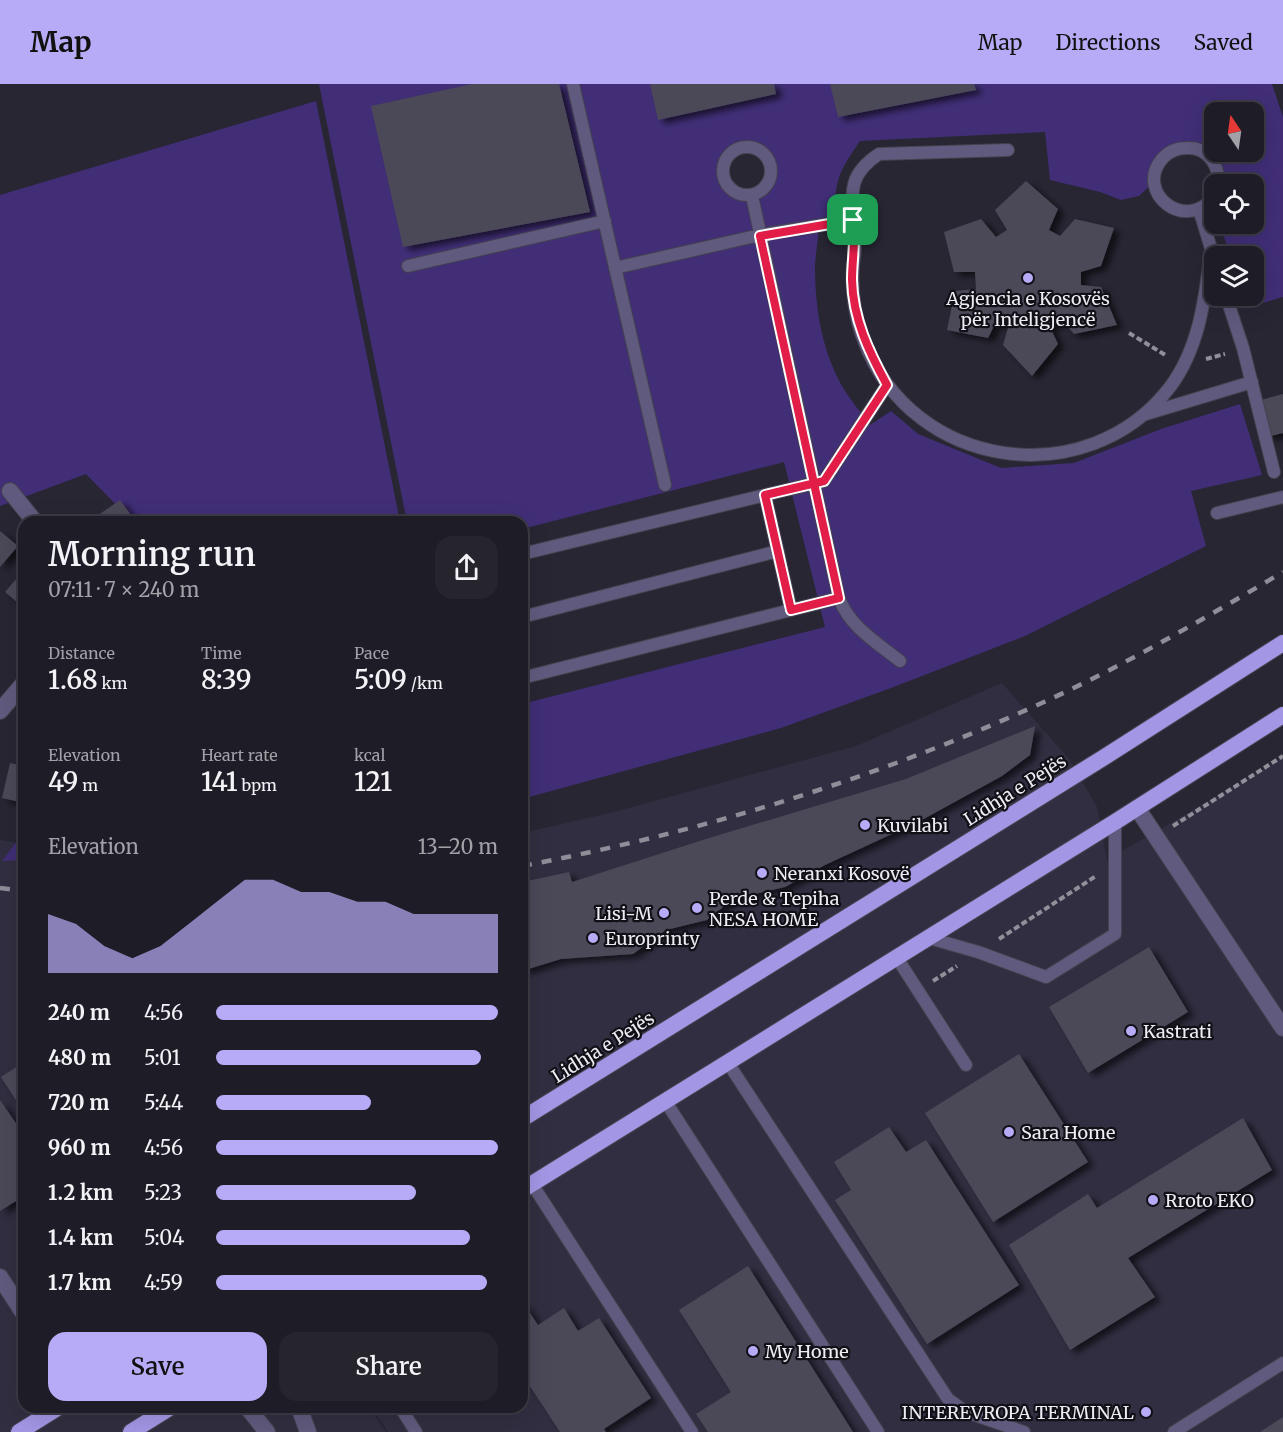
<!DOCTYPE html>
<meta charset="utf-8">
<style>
:root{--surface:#1e1c26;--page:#26252e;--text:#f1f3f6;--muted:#a1a1a7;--line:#3c3a43;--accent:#b7abf7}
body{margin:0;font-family:Merriweather,serif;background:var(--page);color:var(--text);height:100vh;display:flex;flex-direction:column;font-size:22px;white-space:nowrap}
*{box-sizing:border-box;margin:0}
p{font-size:20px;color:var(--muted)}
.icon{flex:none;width:33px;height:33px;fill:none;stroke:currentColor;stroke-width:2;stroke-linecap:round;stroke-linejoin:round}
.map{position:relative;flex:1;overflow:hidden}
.details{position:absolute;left:18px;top:432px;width:510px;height:897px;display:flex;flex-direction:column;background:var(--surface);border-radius:18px;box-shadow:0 6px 24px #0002,0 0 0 2px var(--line)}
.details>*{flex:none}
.needle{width:39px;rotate:347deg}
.fabs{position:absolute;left:1204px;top:18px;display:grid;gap:12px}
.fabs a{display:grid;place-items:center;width:60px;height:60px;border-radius:12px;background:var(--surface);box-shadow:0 6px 24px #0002,0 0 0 2px var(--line);font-size:30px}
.pin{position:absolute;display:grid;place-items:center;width:51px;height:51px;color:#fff;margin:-26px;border-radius:12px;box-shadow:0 3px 9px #0006}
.round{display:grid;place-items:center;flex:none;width:63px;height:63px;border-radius:18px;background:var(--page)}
.overview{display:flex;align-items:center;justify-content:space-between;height:102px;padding:0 30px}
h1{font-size:33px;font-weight:600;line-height:45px}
.metrics{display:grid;grid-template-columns:repeat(3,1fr);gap:9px;height:102px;padding:6px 30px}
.metrics div{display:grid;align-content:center}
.metrics b{font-size:26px;font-weight:600}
.metrics small{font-size:16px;font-weight:400}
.metrics p{font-size:16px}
.chart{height:168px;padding:12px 30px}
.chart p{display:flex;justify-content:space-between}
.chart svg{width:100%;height:108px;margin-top:6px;fill:var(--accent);opacity:.7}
.cta{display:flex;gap:12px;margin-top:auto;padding:12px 30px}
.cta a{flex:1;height:69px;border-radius:18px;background:var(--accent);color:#111;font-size:24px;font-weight:600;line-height:69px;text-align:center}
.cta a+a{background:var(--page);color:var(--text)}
ul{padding:0 30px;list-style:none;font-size:20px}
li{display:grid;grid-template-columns:96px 72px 1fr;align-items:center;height:45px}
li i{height:15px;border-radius:8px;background:var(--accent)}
header{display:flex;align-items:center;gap:36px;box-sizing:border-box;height:84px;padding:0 30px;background:var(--accent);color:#111}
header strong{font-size:28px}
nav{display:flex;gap:33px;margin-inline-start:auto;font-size:21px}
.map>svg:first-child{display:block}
.built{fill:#312e41}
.green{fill:#412e77;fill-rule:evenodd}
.building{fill:#4b4958;filter:url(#shadow)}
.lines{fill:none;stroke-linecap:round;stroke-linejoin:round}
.service-casing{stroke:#44424e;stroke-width:14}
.minor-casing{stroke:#44424e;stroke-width:18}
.trunk-casing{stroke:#44424e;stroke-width:18}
.path{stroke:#908f9a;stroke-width:4;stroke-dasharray:6 3;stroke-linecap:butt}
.service{stroke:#605b7e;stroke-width:12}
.minor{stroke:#605b7e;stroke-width:16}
.trunk{stroke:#a396e5;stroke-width:16}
.rail{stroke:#8f8d98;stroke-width:4.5;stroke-dasharray:10 10;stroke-linecap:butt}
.route-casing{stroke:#fff;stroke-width:12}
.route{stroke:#e11d48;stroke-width:8}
.poi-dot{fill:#b7abf7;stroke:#101016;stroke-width:2}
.labels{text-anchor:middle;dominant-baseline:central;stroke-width:4.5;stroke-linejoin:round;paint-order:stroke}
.poi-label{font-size:18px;fill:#edecf5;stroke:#101016;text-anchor:start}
.street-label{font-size:18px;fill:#edecf5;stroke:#101016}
</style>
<header>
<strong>Map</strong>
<nav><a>Map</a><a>Directions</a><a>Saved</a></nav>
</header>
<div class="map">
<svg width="1283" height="1348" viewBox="0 0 1283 1348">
<defs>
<filter id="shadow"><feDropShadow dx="6" dy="4" stdDeviation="3" flood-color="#0009"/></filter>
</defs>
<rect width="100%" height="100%" fill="#282633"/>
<path class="built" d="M1002 599 1069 675 1097 723 1107 776 1283 673V1348H388L371 1323H522V749L614 728 856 662Z
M0 756 24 760V1323H369L386 1348H0Z"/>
<path class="green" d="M319 0H1272L1283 33V213L1245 224 1242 212H1254V172H1231L1219 140H1254V100H1219L1205 69 1166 71 1155 97 1139 112 1121 116 1100 108 1050 96 1045 48 860 57C839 88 835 94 835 132L819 135C819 151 816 166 815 182 815 225 822 269 845 307 853 319 862 330 870 341L891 327 918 350 1001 384 1074 379 1161 345 1240 320 1262 391 1191 407 1206 462 1025 552 891 604 781 644 522 715V620L825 543 784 378 522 445V438H407ZM1215 28H1254V68H1215ZM746 63C764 65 778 81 769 99 747 140 690 76 746 63Z
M316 17 400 438H133L86 390 0 422V111Z
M24 748V776L2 777Z"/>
<path class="building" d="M472 0H559L590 128 403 163 371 22Z
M650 0H774L776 10 658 36Z
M830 0H974L976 6 838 33Z
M1026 97 1058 125 1049 146 1060 152 1075 135 1114 144 1101 182 1081 188V201L1101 203 1117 241 1074 250 1062 236 1050 243 1058 260 1032 292 1003 261 1008 244 996 238 988 254 947 246 955 207 976 205 975 188H954L944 148 981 135 996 153 1007 146 995 126Z
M1283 310V349L1267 353 1257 317Z
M120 416 136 438H102L97 432Z
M0 447 18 462 0 483Z
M24 486V524L5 508Z
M1035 642 1030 671 1002 692 920 737 825 781 785 803 733 815 707 836 666 846 633 870 561 875 522 887V806L527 805 523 798 569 788 572 798 709 754 906 695Z
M10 679 24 682V719L2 714Z
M1149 863 1188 928 1088 989 1049 923Z
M1019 970 1088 1078 993 1138 925 1029Z
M24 978V1029L1 993Z
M0 1016 24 1051V1112L0 1127Z
M1243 1034 1272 1086 1128 1174 1155 1213 1070 1266 1009 1161 1088 1110 1097 1124Z
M889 1043 906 1068 926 1056 1019 1201 927 1260 835 1116 851 1106 834 1078Z
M748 1182 853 1348H708L696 1330 731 1308 679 1226Z
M522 1217 538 1241 564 1224 578 1247 599 1234 651 1314 604 1345 606 1348H560L522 1290Z
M1283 1333V1348H1260Z"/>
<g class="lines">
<g class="service-casing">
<path id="service" d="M573 0 665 401
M723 87a24 24 0 1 1 48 0a24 24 0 1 1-48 0Z
M1008 66 879 70C841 95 855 117 855 155 856 164 854 172 853 182 851 206 855 234 864 257 912 386 1087 411 1170 303 1200 263 1205 213 1211 166
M1215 111C1186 151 1134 108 1162 75 1168 68 1177 64 1187 64 1208 63 1219 82 1219 100
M752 112 839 514C849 542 877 559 900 577
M1199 125 1213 171
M408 182 605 137
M615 184 760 151 853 136
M1226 212 1243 264 1274 388
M1146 330 1252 298
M1217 429 1283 413
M522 470 765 411
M839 514 791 526 765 411 824 397 887 301
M522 533 778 467
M522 594 791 526
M929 854 978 868 1046 893 1115 850V738
M897 874 966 981
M728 979 948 1315 966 1328 1024 1348
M666 1018 878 1348
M532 1100 692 1348
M398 1323 402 1326 416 1348
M1174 1348 1283 1279"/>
</g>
<g class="minor-casing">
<path id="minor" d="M10 407 35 438
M0 627 24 599
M1137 724 1283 944
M0 1193 24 1230
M247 1323 267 1348
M299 1323 308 1348"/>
</g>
<g class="trunk-casing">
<path id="trunk" d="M522 1035 1103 674 1283 559
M522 1106 1115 738 1283 631
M19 1348 59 1323
M131 1348 171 1323"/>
</g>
<path class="path" d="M1129 249 1167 272
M1206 275 1225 270
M1173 742 1283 672
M999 855 1096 792
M933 897 957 882"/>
<use href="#service" class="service"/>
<use href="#minor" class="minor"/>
<use href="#trunk" class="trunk"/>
<path class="rail" d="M522 782C702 748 878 694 1044 618 1127 580 1205 534 1283 488
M0 804 24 807"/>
</g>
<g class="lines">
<g class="route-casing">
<path id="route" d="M853 136 760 152C786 272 812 393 839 514L791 526 765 411 824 397 887 301C869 268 853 235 852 196 852 176 856 157 853 136"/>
</g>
<use href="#route" class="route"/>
</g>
<g class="poi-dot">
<circle cx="1028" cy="194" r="6"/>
<circle cx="865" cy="741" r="6"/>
<circle cx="762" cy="789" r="6"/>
<circle cx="697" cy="824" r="6"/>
<circle cx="664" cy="829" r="6"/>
<circle cx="593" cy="854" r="6"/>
<circle cx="1131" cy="947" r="6"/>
<circle cx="1009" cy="1048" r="6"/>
<circle cx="1153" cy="1116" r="6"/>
<circle cx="753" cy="1267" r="6"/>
<circle cx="1146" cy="1328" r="6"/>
</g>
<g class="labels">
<g class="poi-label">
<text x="1028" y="214" text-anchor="middle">Agjencia e Kosovës<tspan x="1028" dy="21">për Inteligjencë</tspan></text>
<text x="877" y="741">Kuvilabi</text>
<text x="774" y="789">Neranxi Kosovë</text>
<text x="709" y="814">Perde &amp; Tepiha<tspan x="709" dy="21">NESA HOME</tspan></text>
<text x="652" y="829" text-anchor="end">Lisi-M</text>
<text x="605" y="854">Europrinty</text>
<text x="1143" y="947">Kastrati</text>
<text x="1021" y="1048">Sara Home</text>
<text x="1165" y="1116">Rroto EKO</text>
<text x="765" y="1267">My Home</text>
<text x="1134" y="1328" text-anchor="end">INTEREVROPA TERMINAL</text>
</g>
<g class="street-label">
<text transform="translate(1015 706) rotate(-32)">Lidhja e Pejës</text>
<text transform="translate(603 963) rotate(-32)">Lidhja e Pejës</text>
</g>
</g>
</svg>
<div class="fabs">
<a><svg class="needle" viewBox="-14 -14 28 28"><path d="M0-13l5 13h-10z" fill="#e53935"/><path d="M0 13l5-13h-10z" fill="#a1a1a7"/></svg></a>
<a><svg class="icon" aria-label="locate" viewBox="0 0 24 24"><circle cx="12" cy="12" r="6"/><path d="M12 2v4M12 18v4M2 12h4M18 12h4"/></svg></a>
<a><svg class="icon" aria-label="layers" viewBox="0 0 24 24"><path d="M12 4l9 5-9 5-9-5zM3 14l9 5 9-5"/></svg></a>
</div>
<div class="pin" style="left:853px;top:136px;background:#1e9e55"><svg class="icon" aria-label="arrive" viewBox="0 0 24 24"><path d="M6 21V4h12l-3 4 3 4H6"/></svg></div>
<section class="details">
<div class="overview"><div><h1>Morning run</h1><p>07:11 · 7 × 240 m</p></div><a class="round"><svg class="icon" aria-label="share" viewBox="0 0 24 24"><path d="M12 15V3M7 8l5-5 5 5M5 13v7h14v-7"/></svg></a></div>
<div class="metrics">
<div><p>Distance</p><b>1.68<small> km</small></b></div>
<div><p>Time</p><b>8:39</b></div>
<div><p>Pace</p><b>5:09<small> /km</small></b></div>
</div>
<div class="metrics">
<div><p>Elevation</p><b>49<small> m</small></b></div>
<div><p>Heart rate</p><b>141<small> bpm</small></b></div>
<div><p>kcal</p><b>121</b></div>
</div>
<div class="chart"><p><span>Elevation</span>13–20 m</p>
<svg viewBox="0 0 160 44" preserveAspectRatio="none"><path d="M0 44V20L10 24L20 33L30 38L40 33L50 24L60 15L70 6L80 6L90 11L100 11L110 15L120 15L130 20L140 20L150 20L160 20V44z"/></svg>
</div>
<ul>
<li><b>240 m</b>4:56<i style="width:100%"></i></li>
<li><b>480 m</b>5:01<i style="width:94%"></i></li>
<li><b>720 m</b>5:44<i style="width:55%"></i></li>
<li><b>960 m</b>4:56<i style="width:100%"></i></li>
<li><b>1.2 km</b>5:23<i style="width:71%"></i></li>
<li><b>1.4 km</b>5:04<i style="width:90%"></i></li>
<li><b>1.7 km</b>4:59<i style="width:96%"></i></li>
</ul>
<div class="cta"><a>Save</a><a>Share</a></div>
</section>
</div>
